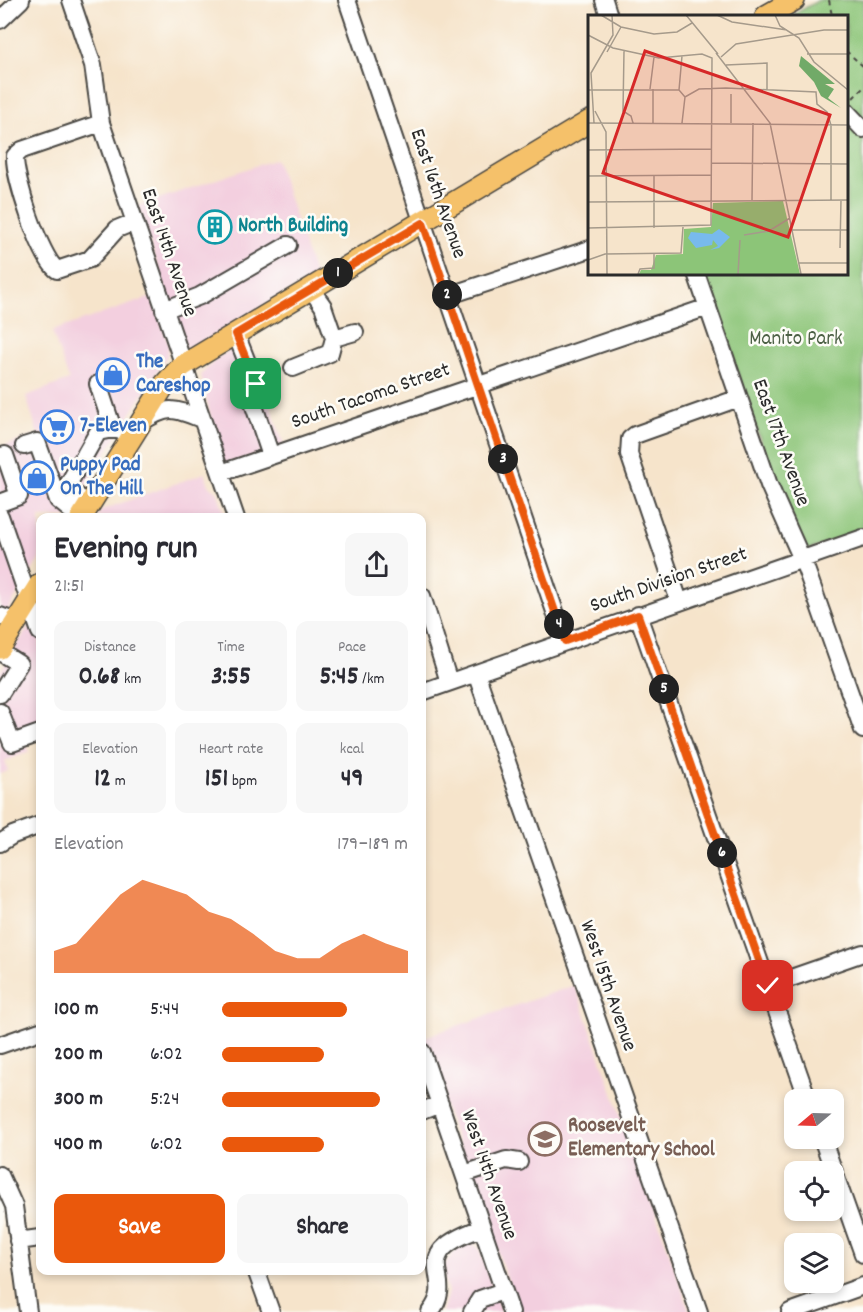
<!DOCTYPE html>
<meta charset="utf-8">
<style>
:root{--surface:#fff;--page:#f7f7f7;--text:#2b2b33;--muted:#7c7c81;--accent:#ea580c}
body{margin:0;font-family:Dekko,sans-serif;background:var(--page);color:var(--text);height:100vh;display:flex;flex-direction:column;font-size:22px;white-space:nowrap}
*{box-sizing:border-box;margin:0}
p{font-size:20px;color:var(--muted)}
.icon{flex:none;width:33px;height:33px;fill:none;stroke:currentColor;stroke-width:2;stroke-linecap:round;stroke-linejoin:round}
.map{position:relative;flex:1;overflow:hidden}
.sheet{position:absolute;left:36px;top:513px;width:390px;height:762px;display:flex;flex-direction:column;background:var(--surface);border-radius:12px;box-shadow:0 3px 9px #0003}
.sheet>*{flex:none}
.needle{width:39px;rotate:251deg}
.tools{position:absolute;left:784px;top:1089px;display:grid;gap:12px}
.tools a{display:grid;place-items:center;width:60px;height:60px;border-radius:12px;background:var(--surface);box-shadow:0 3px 9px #0003;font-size:30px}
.pin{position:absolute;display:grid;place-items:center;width:51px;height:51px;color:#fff;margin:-26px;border-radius:12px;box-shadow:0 3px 9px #0006}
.km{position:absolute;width:30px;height:30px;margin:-15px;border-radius:50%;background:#222;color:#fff;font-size:16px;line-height:30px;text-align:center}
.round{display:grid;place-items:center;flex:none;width:63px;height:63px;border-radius:12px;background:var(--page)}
.overview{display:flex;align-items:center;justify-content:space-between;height:102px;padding:0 18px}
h1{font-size:33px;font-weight:700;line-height:45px}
.figures{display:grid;grid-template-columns:repeat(3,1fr);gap:9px;height:102px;padding:6px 18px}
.figures div{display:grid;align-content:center;border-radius:12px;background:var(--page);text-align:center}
.figures b{font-size:26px;font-weight:700}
.figures small{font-size:16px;font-weight:400}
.figures p{font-size:16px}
.chart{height:168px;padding:12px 18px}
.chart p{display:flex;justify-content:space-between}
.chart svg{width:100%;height:108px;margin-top:6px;fill:var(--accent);opacity:.7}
.primary-button{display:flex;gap:12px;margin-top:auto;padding:12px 18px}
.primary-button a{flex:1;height:69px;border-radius:12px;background:var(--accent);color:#fff;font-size:24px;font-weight:700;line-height:69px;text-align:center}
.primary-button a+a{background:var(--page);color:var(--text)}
ul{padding:0 18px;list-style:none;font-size:20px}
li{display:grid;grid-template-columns:96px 72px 1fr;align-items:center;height:45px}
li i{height:15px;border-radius:8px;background:var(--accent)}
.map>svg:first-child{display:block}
.built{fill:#f3cfdf}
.green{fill:#8cc578;stroke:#5c7852;stroke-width:1.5}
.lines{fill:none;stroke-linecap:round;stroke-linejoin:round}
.minor-casing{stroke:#494743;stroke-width:20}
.major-casing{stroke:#494743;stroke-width:24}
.path{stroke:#494743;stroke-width:2;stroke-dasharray:4.5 4.5;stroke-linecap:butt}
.minor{stroke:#fff;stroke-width:16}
.major{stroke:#f5c16b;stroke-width:21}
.route-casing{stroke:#fff;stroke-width:12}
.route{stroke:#ea580c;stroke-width:8}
.labels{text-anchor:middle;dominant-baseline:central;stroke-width:5;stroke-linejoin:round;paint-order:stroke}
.street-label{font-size:21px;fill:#2b2b2b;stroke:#fdfcf7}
.culture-label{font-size:21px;font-weight:bold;fill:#0d838f;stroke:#fdfcf7;text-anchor:start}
.park-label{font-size:21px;fill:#4d6146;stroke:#fdfcf7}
.shop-label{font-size:21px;font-weight:bold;fill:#366cbe;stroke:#fdfcf7;text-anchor:start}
.education-label{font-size:21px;font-weight:bold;fill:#785e54;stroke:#fdfcf7;text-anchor:start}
.inset-road{fill:none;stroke:#a59a8b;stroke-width:1.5}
.view{fill:#d62828;fill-opacity:0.15;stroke:#d62828;stroke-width:3}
.inset-edge{fill:none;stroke:#2b2b2b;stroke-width:3}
</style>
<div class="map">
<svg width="863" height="1312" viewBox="0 0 863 1312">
<rect width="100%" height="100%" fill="#fdfcf7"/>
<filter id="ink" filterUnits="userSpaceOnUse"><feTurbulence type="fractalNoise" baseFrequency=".0167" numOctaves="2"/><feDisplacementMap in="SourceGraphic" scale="12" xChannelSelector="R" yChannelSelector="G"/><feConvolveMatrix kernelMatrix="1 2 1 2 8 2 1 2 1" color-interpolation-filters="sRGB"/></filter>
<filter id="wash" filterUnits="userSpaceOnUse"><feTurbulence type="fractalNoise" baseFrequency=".008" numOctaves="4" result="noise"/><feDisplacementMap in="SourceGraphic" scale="24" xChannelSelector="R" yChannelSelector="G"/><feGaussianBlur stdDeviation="1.35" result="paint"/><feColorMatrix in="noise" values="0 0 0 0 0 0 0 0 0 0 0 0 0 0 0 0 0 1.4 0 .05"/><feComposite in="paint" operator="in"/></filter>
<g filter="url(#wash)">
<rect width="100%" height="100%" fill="#f6e4cb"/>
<path class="built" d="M276 159 315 277 194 347H187L184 346 138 206Z
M152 297 169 345 167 356 66 517 40 518V558L0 623V447L38 435 26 396 69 380 52 331Z
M248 340 284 445 231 463H225L219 455 201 375 217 358Z
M205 473 209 485 217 491 226 517H97L102 510Z
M40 608V737L26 743 29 752 5 761 8 771 0 774V672Z
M575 985 690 1312H519L422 1043V1038Z
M471 1243 479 1248 501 1312H442L448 1292 444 1277 445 1264 458 1247Z"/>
<path class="green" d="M819 0H863V533L807 550 774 480 703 273H846V16H791Z"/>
</g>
<g filter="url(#ink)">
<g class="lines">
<g class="minor-casing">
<path id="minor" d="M71 0 93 65 101 123 236 518
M347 0 565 641
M604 0 609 16
M0 20 21 0
M846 111 863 129
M101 123 22 150 15 156C14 177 40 257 57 270L90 259 117 229 134 222
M696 273 769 485 805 566 863 730
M447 296 590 249
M164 310 200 296 288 245
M236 334 256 385 253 403 271 456
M334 338 355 332
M293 368 330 353 334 338 323 306 311 289
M98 384 113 429
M142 422C168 405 174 408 201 419
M24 446 37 442 58 500
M0 457 5 455 19 496 0 503
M221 473 708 307
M64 492 58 500 80 518
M90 505 66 488 98 432 113 429 133 434
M0 516 40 632
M422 596 449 682
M679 601 629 454 630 439 635 435 739 398
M638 615 808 1100
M0 616 17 622
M0 652 19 664 0 694
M476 673 699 1312
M422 692 863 538
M0 712 12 743 40 733
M0 843 13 835 40 825
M768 986 863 953
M0 1045 40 1031
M422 1052 511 1312
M422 1111 440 1104
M822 1138 834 1172
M834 1172 863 1254
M464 1174 506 1160 519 1162
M0 1175 14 1206 28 1312
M18 1241 40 1238
M256 1270 271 1312
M430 1312C460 1276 401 1256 482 1228
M472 1312 480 1299 503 1291
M790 1312 863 1286"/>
</g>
<g class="major-casing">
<path id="major" d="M766 16 794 0
M81 518 165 384 182 366 590 121
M0 648 40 584"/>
</g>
<path class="path" d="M829 0 832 16
M846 51 863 66
M853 98 863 88"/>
<use href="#minor" class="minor"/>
<use href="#major" class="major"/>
</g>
</g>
<g class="lines" filter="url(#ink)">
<g class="route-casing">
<path id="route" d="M256 384 236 334 423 223 565 641 638 615 768 986"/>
</g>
<use href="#route" class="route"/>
</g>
<defs>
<g id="building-ring" transform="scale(1.725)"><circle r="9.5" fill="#fdfcf7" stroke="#0f9aa8" stroke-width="1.5"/><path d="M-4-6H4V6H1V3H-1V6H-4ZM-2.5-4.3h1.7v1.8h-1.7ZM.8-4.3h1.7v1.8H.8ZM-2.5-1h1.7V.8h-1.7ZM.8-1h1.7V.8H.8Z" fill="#0f9aa8"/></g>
<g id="shop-ring" transform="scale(1.725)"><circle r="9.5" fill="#fdfcf7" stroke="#3f7fe0" stroke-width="1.5"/><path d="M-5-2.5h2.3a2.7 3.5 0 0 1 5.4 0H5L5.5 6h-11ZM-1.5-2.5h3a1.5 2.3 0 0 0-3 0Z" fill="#3f7fe0"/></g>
<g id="supermarket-ring" transform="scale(1.725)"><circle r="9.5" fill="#fdfcf7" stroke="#3f7fe0" stroke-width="1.5"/><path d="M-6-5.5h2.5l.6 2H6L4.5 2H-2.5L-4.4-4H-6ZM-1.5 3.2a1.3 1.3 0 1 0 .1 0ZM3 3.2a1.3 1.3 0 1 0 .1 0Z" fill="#3f7fe0"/></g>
<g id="school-ring" transform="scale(1.725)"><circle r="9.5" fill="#fdfcf7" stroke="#8d6e63" stroke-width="1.5"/><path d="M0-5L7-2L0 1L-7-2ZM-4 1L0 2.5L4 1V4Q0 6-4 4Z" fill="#8d6e63"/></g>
</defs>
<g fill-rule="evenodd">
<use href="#building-ring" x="215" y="227"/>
<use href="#shop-ring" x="113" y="375"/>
<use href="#supermarket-ring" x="57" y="427"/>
<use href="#shop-ring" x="37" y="478"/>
<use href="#school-ring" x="545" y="1139"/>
</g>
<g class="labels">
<g class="street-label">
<text transform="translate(437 194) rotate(71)">East 16th Avenue</text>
<text transform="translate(168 253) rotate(71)">East 14th Avenue</text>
<text transform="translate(371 397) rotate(-19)">South Tacoma Street</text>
<text transform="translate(780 443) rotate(70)">East 17th Avenue</text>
<text transform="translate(669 581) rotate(-19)">South Division Street</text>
<text transform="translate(607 986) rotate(71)">West 15th Avenue</text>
<text transform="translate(488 1175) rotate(71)">West 14th Avenue</text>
</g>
<g class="culture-label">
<text x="238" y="227">North Building</text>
</g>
<g class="park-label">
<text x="796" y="340">Manito Park</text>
</g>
<g class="shop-label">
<text x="136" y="363">The<tspan x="136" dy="24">Careshop</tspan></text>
<text x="80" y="427">7-Eleven</text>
<text x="60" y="466">Puppy Pad<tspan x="60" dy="24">On The Hill</tspan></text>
</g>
<g class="education-label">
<text x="568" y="1127">Roosevelt<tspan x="568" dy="24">Elementary School</tspan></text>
</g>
</g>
<g transform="translate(588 15)">
<rect width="260" height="260" fill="#f6e4cb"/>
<path d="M195 186 212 259H51L53 255H63L68 240 95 239 96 214 123 212 125 188Z" fill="#8cc578"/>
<path d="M213 41 247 69H237L246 74 240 83 253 93 233 81 226 67 211 51Z" fill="#71aa68"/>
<path d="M131 214 142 222 131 233 122 235 130 231 125 225 124 230 108 233 100 223 103 217 124 219Z" fill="#78baed"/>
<path class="inset-road" d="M13 0 33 12 66 19 89 17 104 8M98 0 130 39M129 0 144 7 199 15M187 0 192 11 211 23 226 47 260 75M0 20 25 33 71 43 114 39 124 43 123 210 0 213M36 36 35 96 43 101 45 108M19 37 33 12M128 38 182 108 213 259M219 39H260M133 42 148 29 236 15H260M138 50 179 48V75M62 74 66 42M0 75H91L97 82 111 74 138 73 228 77 229 89 239 97 243 110V185M91 75 94 41M143 79V108M7 96 18 117 19 259M0 108 260 110M6 108 3 58 25 20 24 0M65 108V74M94 108 97 82M0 135 124 134M124 148 260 149M66 160V213M0 161 124 160M164 185 165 108M0 187 260 185M204 215H260M156 220 181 216 202 203M252 233 253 185M0 245 17 239 93 238 95 212M211 248H260M50 259 52 254 66 253V239M150 259 152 225"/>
<path class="view" d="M57 36 242 100 200 222 15 158Z"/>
<rect width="260" height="260" class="inset-edge"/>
</g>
</svg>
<div class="tools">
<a><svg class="needle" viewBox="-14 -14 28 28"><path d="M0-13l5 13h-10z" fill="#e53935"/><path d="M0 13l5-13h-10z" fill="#7c7c81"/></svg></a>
<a><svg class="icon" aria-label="locate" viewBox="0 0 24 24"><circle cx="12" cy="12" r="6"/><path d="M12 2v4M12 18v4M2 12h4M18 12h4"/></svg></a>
<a><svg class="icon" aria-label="layers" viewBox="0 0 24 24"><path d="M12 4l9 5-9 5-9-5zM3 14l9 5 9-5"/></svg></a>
</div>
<div class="pin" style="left:256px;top:384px;background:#1e9e55"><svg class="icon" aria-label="arrive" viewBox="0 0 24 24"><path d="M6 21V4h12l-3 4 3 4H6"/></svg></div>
<div class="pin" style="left:768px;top:986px;background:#d93025"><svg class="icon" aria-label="check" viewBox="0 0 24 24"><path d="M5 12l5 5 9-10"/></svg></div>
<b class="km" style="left:338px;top:273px">1</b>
<b class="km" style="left:447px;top:295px">2</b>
<b class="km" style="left:503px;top:459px">3</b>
<b class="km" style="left:559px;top:624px">4</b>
<b class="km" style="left:664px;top:689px">5</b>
<b class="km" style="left:722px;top:853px">6</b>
<section class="sheet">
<div class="overview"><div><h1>Evening run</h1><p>21:51</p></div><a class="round"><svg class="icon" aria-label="share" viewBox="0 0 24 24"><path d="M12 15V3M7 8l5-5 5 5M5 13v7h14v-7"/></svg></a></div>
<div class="figures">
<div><p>Distance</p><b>0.68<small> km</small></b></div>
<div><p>Time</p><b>3:55</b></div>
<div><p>Pace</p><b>5:45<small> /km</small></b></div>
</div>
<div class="figures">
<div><p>Elevation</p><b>12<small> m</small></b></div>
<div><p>Heart rate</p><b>151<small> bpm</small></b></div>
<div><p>kcal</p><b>49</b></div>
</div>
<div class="chart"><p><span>Elevation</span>179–189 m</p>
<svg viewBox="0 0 160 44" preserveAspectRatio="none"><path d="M0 44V35L10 32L20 22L30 12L40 6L50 9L60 12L70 19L80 22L90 28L100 35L110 38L120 38L130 32L140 28L150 32L160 35V44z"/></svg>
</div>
<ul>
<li><b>100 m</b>5:44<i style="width:67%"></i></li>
<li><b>200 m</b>6:02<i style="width:55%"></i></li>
<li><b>300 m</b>5:24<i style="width:85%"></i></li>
<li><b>400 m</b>6:02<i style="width:55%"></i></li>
</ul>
<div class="primary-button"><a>Save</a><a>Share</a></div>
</section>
</div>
